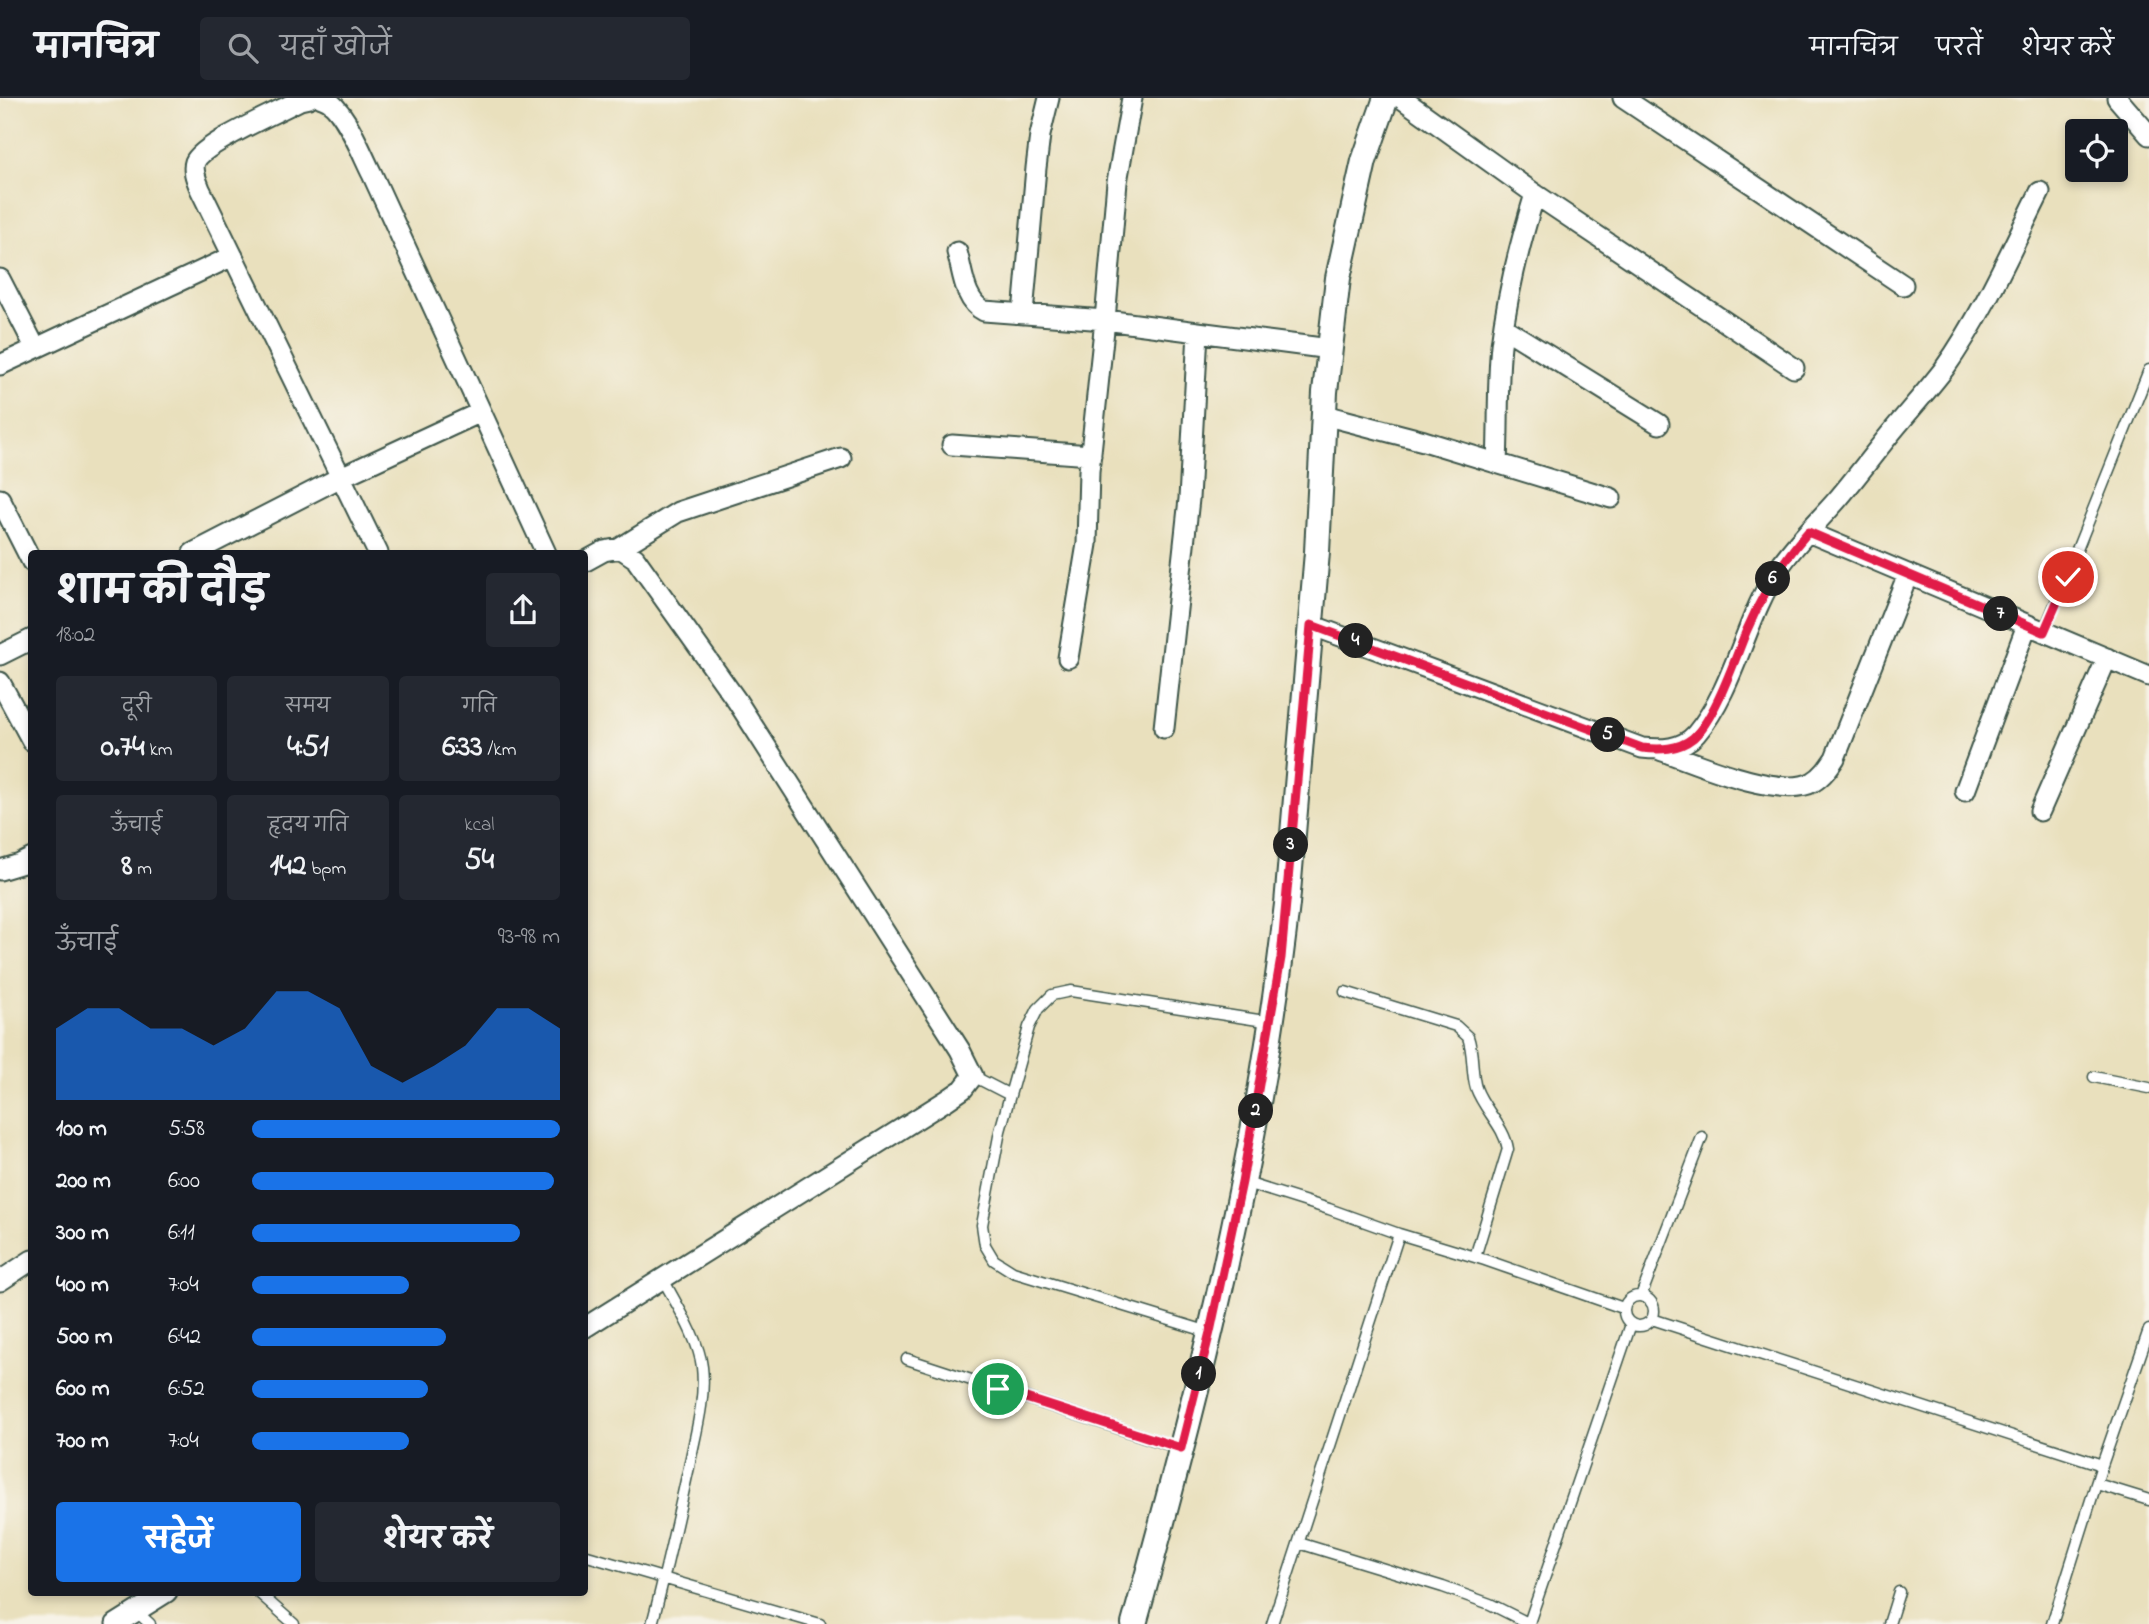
<!DOCTYPE html>
<html lang="hi">
<meta charset="utf-8">
<style>
:root{--surface:#171b24;--page:#242831;--text:#f1f3f6;--muted:#9ea1a6;--line:#363941;--accent:#1a73e8}
body{margin:0;font-family:"Indie Flower","Playpen Sans Deva",sans-serif;background:var(--page);color:var(--text);height:100vh;display:flex;flex-direction:column;font-size:26px;white-space:nowrap}
*{box-sizing:border-box;margin:0}
p{font-size:23px;color:var(--muted)}
.icon{flex:none;width:38px;height:38px;fill:none;stroke:currentColor;stroke-width:2;stroke-linecap:round;stroke-linejoin:round}
.map{position:relative;flex:1;overflow:hidden}
.details{position:absolute;left:28px;top:452px;width:560px;height:1046px;display:flex;flex-direction:column;background:var(--surface);border-radius:7px;box-shadow:0 4px 10px #0003}
.details>*{flex:none}
.buttons{position:absolute;left:2065px;top:21px;display:grid;gap:14px}
.buttons a{display:grid;place-items:center;width:63px;height:63px;border-radius:7px;background:var(--surface);box-shadow:0 4px 10px #0003;font-size:35px}
.pin{position:absolute;display:grid;place-items:center;width:60px;height:60px;color:#fff;margin:-30px;border:4px solid #fff;border-radius:50%;box-shadow:0 2px 7px #0007}
.km{position:absolute;width:35px;height:35px;margin:-18px;border-radius:50%;background:#222;color:#fff;font-size:19px;line-height:35px;text-align:center}
.round{display:grid;place-items:center;flex:none;width:74px;height:74px;border-radius:7px;background:var(--page)}
.summary{display:flex;align-items:center;justify-content:space-between;height:119px;padding:0 28px}
h1{font-size:38px;font-weight:700;line-height:52px}
.stats{display:grid;grid-template-columns:repeat(3,1fr);gap:10px;height:119px;padding:7px 28px}
.stats div{display:grid;align-content:center;border-radius:7px;background:var(--page);text-align:center}
.stats b{font-size:30px;font-weight:700}
.stats small{font-size:19px;font-weight:400}
.stats p{font-size:19px}
.chart{height:196px;padding:14px 28px}
.chart p{display:flex;justify-content:space-between}
.chart svg{width:100%;height:126px;margin-top:7px;fill:var(--accent);opacity:.7}
.cta{display:flex;gap:14px;margin-top:auto;padding:14px 28px}
.cta a{flex:1;height:80px;border-radius:7px;background:var(--accent);color:#fff;font-size:28px;font-weight:700;line-height:80px;text-align:center}
.cta a+a{background:var(--page);color:var(--text)}
ul{padding:0 28px;list-style:none;font-size:23px}
li{display:grid;grid-template-columns:112px 84px 1fr;align-items:center;height:52px}
li i{height:18px;border-radius:9px;background:var(--accent)}
header{display:flex;align-items:center;gap:42px;box-sizing:border-box;height:98px;padding:0 35px;background:var(--surface);border-bottom:2px solid var(--line)}
header strong{font-size:33px}
nav{display:flex;gap:38px;margin-inline-start:auto;font-size:24px}
.search{width:490px;height:63px;background:var(--page);display:flex;align-items:center;gap:18px;box-sizing:border-box;padding:0 24px;border-radius:7px;color:var(--muted);font-size:26px}
.map>svg:first-child{display:block}
.lines{fill:none;stroke-linecap:round;stroke-linejoin:round}
.service-casing{stroke:#3d5549;stroke-width:13}
.minor-casing{stroke:#3d5549;stroke-width:23}
.tertiary-casing{stroke:#3d5549;stroke-width:28}
.service{stroke:#fff;stroke-width:10}
.minor{stroke:#fff;stroke-width:19}
.tertiary{stroke:#fff;stroke-width:24}
.route-casing{stroke:#fff;stroke-width:14}
.route{stroke:#e11d48;stroke-width:9}
</style>
<header>
<strong>मानचित्र</strong>
<div class="search"><svg class="icon" aria-label="search" viewBox="0 0 24 24"><circle cx="10" cy="10" r="6"/><path d="M15 15l6 6"/></svg>यहाँ खोजें</div>
<nav><a>मानचित्र</a><a>परतें</a><a>शेयर करें</a></nav>
</header>
<div class="map">
<svg width="2149" height="1526" viewBox="0 0 2149 1526">
<rect width="100%" height="100%" fill="#f7f3e8"/>
<filter id="ink" filterUnits="userSpaceOnUse"><feTurbulence type="fractalNoise" baseFrequency=".0143" numOctaves="2"/><feDisplacementMap in="SourceGraphic" scale="14" xChannelSelector="R" yChannelSelector="G"/><feConvolveMatrix kernelMatrix="1 2 1 2 8 2 1 2 1" color-interpolation-filters="sRGB"/></filter>
<filter id="wash" filterUnits="userSpaceOnUse"><feTurbulence type="fractalNoise" baseFrequency=".00686" numOctaves="4" result="noise"/><feDisplacementMap in="SourceGraphic" scale="28" xChannelSelector="R" yChannelSelector="G"/><feGaussianBlur stdDeviation="1.57" result="paint"/><feColorMatrix in="noise" values="0 0 0 0 0 0 0 0 0 0 0 0 0 0 0 0 0 1.4 0 .05"/><feComposite in="paint" operator="in"/></filter>
<g filter="url(#wash)">
<rect width="100%" height="100%" fill="#e9e0bd"/>
</g>
<g filter="url(#ink)">
<g class="lines">
<g class="service-casing">
<path id="service" d="M2044 534 2149 272
M1345 894 1456 928 1468 939C1474 956 1471 974 1476 990 1484 1012 1504 1028 1508 1051L1475 1159
M973 978 1010 997
M2094 979 2149 990
M1243 1084 1329 1111 1399 1136 1485 1162 1623 1210
M1624 1213a15 15 0 1 1 30 0a15 15 0 1 1-30 0Z
M1641 1198 1702 1039
M1652 1221 2102 1367
M1209 1234 1013 1174 994 1162 985 1147 982 1127 1000 1033 1029 929 1038 911 1052 897 1071 893 1271 924
M907 1261 1179 1350
M2097 1386 2149 1402
M1299 1445 1443 1489 1490 1506 1530 1526
M584 1457 820 1526
M258 1494 294 1526
M136 1513 150 1526
M1529 1525 1631 1226
M652 1526C666 1474 677 1422 689 1369 695 1337 706 1302 702 1269 699 1241 676 1206 663 1181
M1272 1526 1399 1136
M1889 1526 1899 1494
M2052 1526 2102 1367 2149 1232"/>
</g>
<g class="minor-casing">
<path id="minor" d="M309 0 300 2C280 13 202 46 195 64 192 73 197 83 200 91L378 455
M322 0C343 5 362 57 372 76L546 455
M1401 0 1535 96 1794 270
M1623 0 1903 187
M2117 0 2149 37
M957 154C963 174 964 203 984 213L1105 222 1330 251
M0 181 35 249
M1023 216 1036 70 1040 37 1049 0
M1504 230 1659 326
M0 267 233 158
M1324 317 1424 343 1611 400
M952 347 1091 357
M1497 365C1499 326 1497 286 1501 247 1507 196 1520 145 1535 96
M0 401 32 464
M1808 434 2149 578
M620 450 678 414 841 360
M193 455 341 379 481 314
M584 464 604 453 620 450 635 460 737 603 960 952 973 978 963 991 947 1002 584 1230
M1311 527 1642 650C1661 652 1682 652 1696 636 1735 590 1745 521 1778 471 1795 445 1817 425 1837 402 1855 381 1872 358 1890 336 1908 314 1927 293 1944 271 1983 216 2010 154 2040 94
M0 557 32 541
M1068 560 1087 446 1089 373 1105 222 1117 84 1132 0
M0 584 32 643
M1164 630 1189 401 1198 234
M1660 652C1693 664 1781 702 1813 684 1823 678 1829 669 1835 660L1908 476
M1965 693 2027 527
M2040 713 2107 560
M0 772 20 766 32 760
M0 1183 32 1162
M116 1526 167 1494"/>
</g>
<g class="tertiary-casing">
<path id="tertiary" d="M1134 1526C1200 1290 1260 1050 1287 806L1317 454 1325 294 1332 233 1338 180 1364 63 1386 0"/>
</g>
<use href="#service" class="service"/>
<use href="#minor" class="minor"/>
<use href="#tertiary" class="tertiary"/>
</g>
</g>
<g class="lines" filter="url(#ink)">
<g class="route-casing">
<path id="route" d="M998 1291 1181 1350 1210 1234 1242 1084 1281 860 1311 527 1642 650C1660 652 1678 652 1693 640 1715 621 1735 561 1746 534 1762 497 1781 464 1808 434L2044 534 2068 479"/>
</g>
<use href="#route" class="route"/>
</g>
</svg>
<div class="buttons">
<a><svg class="icon" aria-label="locate" viewBox="0 0 24 24"><circle cx="12" cy="12" r="6"/><path d="M12 2v4M12 18v4M2 12h4M18 12h4"/></svg></a>
</div>
<div class="pin" style="left:998px;top:1291px;background:#1e9e55"><svg class="icon" aria-label="arrive" viewBox="0 0 24 24"><path d="M6 21V4h12l-3 4 3 4H6"/></svg></div>
<div class="pin" style="left:2068px;top:479px;background:#d93025"><svg class="icon" aria-label="check" viewBox="0 0 24 24"><path d="M5 12l5 5 9-10"/></svg></div>
<b class="km" style="left:1199px;top:1276px">1</b>
<b class="km" style="left:1256px;top:1013px">2</b>
<b class="km" style="left:1291px;top:747px">3</b>
<b class="km" style="left:1356px;top:543px">4</b>
<b class="km" style="left:1608px;top:637px">5</b>
<b class="km" style="left:1773px;top:481px">6</b>
<b class="km" style="left:2001px;top:516px">7</b>
<section class="details">
<div class="summary"><div><h1>शाम की दौड़</h1><p>18:02</p></div><a class="round"><svg class="icon" aria-label="share" viewBox="0 0 24 24"><path d="M12 15V3M7 8l5-5 5 5M5 13v7h14v-7"/></svg></a></div>
<div class="stats">
<div><p>दूरी</p><b>0.74<small> km</small></b></div>
<div><p>समय</p><b>4:51</b></div>
<div><p>गति</p><b>6:33<small> /km</small></b></div>
</div>
<div class="stats">
<div><p>ऊँचाई</p><b>8<small> m</small></b></div>
<div><p>हृदय गति</p><b>142<small> bpm</small></b></div>
<div><p>kcal</p><b>54</b></div>
</div>
<div class="chart"><p><span>ऊँचाई</span>93–98 m</p>
<svg viewBox="0 0 160 44" preserveAspectRatio="none"><path d="M0 44V19L10 12L20 12L30 19L40 19L50 25L60 19L70 6L80 6L90 12L100 32L110 38L120 32L130 25L140 12L150 12L160 19V44z"/></svg>
</div>
<ul>
<li><b>100 m</b>5:58<i style="width:100%"></i></li>
<li><b>200 m</b>6:00<i style="width:98%"></i></li>
<li><b>300 m</b>6:11<i style="width:87%"></i></li>
<li><b>400 m</b>7:04<i style="width:51%"></i></li>
<li><b>500 m</b>6:42<i style="width:63%"></i></li>
<li><b>600 m</b>6:52<i style="width:57%"></i></li>
<li><b>700 m</b>7:04<i style="width:51%"></i></li>
</ul>
<div class="cta"><a>सहेजें</a><a>शेयर करें</a></div>
</section>
</div>
